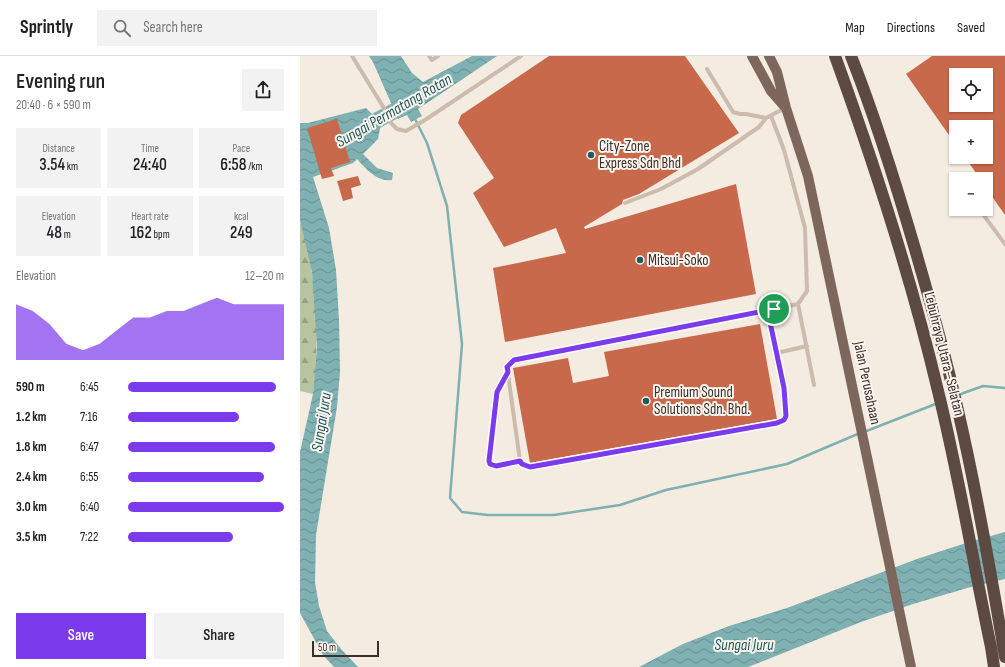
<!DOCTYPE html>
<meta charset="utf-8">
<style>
:root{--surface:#fff;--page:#f2f2f2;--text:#202124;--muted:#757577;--line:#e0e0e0;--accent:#7c3aed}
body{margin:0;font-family:"Sofia Sans Condensed",sans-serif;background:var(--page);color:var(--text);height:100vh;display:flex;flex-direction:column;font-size:15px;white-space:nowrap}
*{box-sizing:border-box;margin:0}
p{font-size:13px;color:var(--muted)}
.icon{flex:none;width:22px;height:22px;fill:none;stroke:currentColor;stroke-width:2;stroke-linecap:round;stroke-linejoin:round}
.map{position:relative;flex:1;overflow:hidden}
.details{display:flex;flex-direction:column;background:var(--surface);width:300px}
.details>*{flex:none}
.controls{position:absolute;left:649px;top:12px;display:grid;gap:8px}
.controls a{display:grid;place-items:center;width:44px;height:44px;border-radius:0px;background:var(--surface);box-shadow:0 1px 3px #0004;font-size:20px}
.scale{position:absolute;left:12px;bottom:10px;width:67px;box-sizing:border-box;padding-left:4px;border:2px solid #3b302b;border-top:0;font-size:11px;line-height:14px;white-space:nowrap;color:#3b302b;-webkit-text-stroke:3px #fbf5ee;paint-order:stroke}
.pin{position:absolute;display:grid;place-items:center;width:34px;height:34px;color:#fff;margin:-17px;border:2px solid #fff;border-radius:50%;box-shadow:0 1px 4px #0007}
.round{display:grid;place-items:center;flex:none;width:42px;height:42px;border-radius:0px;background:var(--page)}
.overview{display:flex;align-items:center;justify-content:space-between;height:68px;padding:0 16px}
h1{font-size:22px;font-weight:600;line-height:30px}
.metrics{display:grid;grid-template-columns:repeat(3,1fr);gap:6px;height:68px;padding:4px 16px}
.metrics div{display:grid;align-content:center;border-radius:0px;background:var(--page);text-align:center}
.metrics b{font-size:17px;font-weight:600}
.metrics small{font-size:11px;font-weight:400}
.metrics p{font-size:11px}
.chart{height:112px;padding:8px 16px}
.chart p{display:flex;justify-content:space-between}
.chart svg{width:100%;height:72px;margin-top:4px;fill:var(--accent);opacity:.7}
.cta{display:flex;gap:8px;margin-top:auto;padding:8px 16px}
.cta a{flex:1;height:46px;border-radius:0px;background:var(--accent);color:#fff;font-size:16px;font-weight:600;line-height:46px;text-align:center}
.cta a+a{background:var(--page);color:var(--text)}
ul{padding:0 16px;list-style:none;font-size:13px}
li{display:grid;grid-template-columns:64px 48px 1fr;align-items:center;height:30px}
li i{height:10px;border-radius:5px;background:var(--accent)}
header{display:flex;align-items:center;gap:24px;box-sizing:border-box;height:56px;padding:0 20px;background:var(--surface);border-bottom:1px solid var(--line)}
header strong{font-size:19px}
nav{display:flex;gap:22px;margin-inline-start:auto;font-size:14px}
.search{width:280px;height:36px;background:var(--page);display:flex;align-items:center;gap:10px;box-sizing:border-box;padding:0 14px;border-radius:0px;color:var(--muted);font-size:15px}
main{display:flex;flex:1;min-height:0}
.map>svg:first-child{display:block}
.forest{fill:url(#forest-firs)}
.water{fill:url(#water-waves)}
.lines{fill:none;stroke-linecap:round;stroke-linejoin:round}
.stream{stroke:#7fb0b2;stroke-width:2.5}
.river{stroke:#7fb0b2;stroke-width:16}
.building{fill:#c8694b;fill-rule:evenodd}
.service{stroke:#cdbbac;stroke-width:4}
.primary{stroke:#7d675c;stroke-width:10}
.motorway{stroke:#5c4a42;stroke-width:12}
.route-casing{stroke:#fff;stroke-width:8}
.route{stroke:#7c3aed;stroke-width:5}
.poi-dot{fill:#1f5a5e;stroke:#fbf5ee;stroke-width:1.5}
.labels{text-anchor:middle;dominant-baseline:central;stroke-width:4;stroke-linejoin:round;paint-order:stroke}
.poi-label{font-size:15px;fill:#3b302b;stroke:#fbf5ee;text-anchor:start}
.street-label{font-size:15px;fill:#3b302b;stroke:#fbf5ee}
.water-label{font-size:16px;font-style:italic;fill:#1f5a5e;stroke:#fbf5ee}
</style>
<header>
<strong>Sprintly</strong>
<div class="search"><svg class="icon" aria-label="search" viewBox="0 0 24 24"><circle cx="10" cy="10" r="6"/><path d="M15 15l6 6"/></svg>Search here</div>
<nav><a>Map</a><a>Directions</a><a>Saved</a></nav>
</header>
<main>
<section class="details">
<div class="overview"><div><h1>Evening run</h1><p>20:40 · 6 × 590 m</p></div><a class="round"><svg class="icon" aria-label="share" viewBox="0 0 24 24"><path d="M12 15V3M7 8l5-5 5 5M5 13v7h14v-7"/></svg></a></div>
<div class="metrics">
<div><p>Distance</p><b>3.54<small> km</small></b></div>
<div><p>Time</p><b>24:40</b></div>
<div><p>Pace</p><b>6:58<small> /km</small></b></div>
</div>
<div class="metrics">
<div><p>Elevation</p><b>48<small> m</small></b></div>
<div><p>Heart rate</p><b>162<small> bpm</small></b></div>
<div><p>kcal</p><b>249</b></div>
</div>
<div class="chart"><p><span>Elevation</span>12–20 m</p>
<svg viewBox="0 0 160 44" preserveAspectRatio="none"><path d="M0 44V10L10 14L20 22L30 34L40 38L50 34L60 26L70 18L80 18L90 14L100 14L110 10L120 6L130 10L140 10L150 10L160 10V44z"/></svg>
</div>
<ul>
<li><b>590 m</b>6:45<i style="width:95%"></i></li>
<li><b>1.2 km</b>7:16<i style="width:71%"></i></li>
<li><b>1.8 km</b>6:47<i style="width:94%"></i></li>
<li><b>2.4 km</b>6:55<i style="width:87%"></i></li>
<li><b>3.0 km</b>6:40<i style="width:100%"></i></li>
<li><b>3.5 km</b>7:22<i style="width:67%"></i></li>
</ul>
<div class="cta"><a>Save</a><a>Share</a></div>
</section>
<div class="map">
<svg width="705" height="611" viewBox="0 0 705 611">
<defs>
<pattern id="forest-firs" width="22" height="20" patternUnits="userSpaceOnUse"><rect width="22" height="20" fill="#b8c4a0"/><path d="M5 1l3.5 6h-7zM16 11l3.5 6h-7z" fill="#97a083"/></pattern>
<pattern id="water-waves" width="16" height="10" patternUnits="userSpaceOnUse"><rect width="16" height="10" fill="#7fb0b2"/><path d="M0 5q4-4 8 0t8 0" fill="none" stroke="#699091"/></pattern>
</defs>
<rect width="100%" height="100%" fill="#f4ebe1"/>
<path class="forest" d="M0 164C17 218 20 282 13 338L0 335Z"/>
<path class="water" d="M69 0H101L112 17 123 26 172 0H197L118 53 122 60 111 66 107 59 98 63 73 6Z
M66 52 81 67 78 83 63 98 77 112 93 117 92 124C77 126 66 113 57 103L53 107 13 121 29 172 36 214 39 264 40 316 37 351 16 479 15 526 19 550 27 575 41 593 58 611H34L23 599 0 557V396L13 338 17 291 12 216 0 164V67H8Z
M705 476V523L667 532 613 548 561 566 448 611H339L383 588 429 570 487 552 617 503 669 486Z"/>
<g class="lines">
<path class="stream" d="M114 61 127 87 147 150 162 288 150 442 162 456 188 459H254L320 449 366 434 487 408 560 377
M658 339 683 330 705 332
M564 376 638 347"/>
<path class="river" d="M59 74 113 45"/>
</g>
<path class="building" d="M249 0H385L439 77 339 138 323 144 322 148 284 171 285 173 436 128 456 238 205 286 193 212 266 197 256 172 204 191 173 137 194 122 158 67 161 59Z
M632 0H705V159L686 132V123H680L665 101H686V71H656V89L606 18ZM656 19H686V49H656Z
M37 63 50 106 31 112 34 120 22 123 7 72Z
M58 120 61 129 51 132 53 142 43 145 37 125Z
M460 268 477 363 230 407 213 312 268 302 273 327 309 320 304 296Z"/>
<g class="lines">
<path class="service" d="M52 0 82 49 91 67 97 73 106 75 125 64 221 0
M129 0 132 4 138 0
M407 13 433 56 440 58H446L466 62
M471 60 484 94 505 172 507 235 498 248 474 253 471 258 470 266 483 333 486 360 484 364 477 367 230 411 222 408 220 405 207 311 214 304 474 253
M325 147 361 133 398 113 459 71 466 62 485 52
M679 153 705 188
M498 248 514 329
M477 297 507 290
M208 316 197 336 189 405 192 410H196L220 405"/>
<path class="primary" d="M452 0 471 35 484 50
M469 0 477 16 486 52 508 120 611 611"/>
<path class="motorway" d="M535 0C575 110 611 221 638 335 659 420 673 506 691 591L694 611
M551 0C576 63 596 128 615 193 630 245 645 297 657 350 676 432 691 517 705 601"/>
</g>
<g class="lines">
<g class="route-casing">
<path id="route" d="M474 253 471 258 470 266 484 332 486 360 484 364 477 367 230 411 222 408 220 405 196 410 190 408 189 405 197 336 208 316 207 311 214 304Z"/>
</g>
<use href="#route" class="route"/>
</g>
<g class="poi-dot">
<circle cx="291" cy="99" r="4"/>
<circle cx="340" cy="204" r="4"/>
<circle cx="346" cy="345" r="4"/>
</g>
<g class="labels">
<g class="poi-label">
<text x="299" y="90">City-Zone<tspan x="299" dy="17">Express Sdn Bhd</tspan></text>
<text x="348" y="204">Mitsui-Soko</text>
<text x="354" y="336">Premium Sound<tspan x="354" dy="17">Solutions Sdn. Bhd.</tspan></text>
</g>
<g class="street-label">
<text transform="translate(644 298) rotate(76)">Lebuhraya Utara–Selatan</text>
<text transform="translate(567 327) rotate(78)">Jalan Perusahaan</text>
</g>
<g class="water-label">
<text transform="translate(94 55) rotate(-30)">Sungai Permatang Rotan</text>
<text transform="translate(22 366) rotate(-81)">Sungai Juru</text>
<text x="444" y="589">Sungai Juru</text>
</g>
</g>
</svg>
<div class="controls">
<a><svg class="icon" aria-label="locate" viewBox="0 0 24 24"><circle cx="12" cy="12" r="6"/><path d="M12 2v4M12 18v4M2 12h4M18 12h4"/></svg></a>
<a>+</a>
<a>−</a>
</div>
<div class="scale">50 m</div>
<div class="pin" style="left:474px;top:253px;background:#1e9e55"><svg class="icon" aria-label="arrive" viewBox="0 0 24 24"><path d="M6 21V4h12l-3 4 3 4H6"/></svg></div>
</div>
</main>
